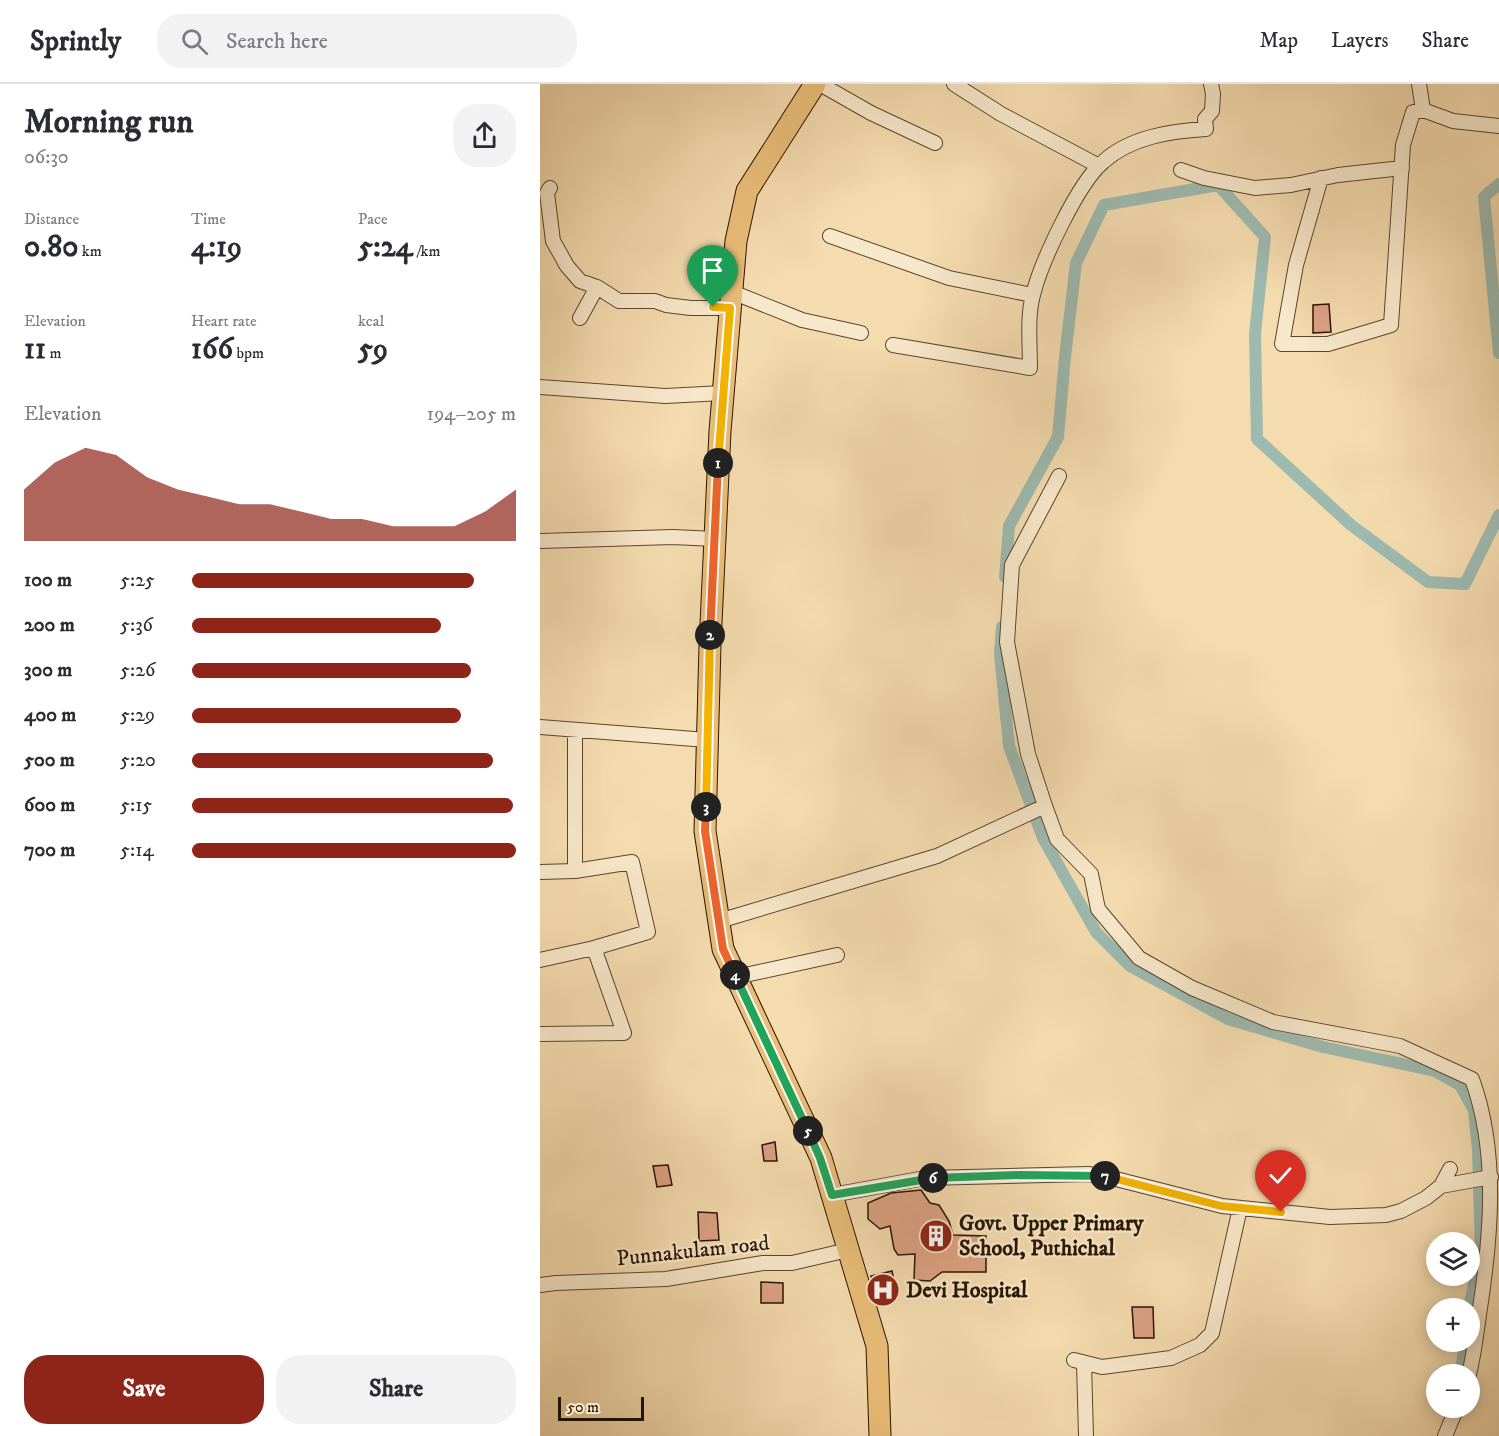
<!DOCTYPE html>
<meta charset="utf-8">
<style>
:root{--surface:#fff;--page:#f2f2f3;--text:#2b2b33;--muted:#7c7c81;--line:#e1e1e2;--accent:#8f2418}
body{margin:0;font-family:"IM FELL DW Pica",serif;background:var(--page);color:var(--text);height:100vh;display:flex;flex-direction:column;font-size:22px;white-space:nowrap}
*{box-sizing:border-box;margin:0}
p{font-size:20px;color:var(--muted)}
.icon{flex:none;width:33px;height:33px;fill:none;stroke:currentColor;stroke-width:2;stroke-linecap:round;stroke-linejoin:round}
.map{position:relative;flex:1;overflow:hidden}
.sheet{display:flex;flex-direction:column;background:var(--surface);width:540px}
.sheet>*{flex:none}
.buttons{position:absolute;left:886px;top:1148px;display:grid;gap:12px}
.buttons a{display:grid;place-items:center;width:54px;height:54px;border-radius:50%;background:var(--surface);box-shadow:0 3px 15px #0003;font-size:30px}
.scale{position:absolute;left:18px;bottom:15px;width:86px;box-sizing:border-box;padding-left:6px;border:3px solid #271400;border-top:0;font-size:16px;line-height:21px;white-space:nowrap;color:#271400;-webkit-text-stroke:4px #f8e8cb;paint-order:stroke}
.pin{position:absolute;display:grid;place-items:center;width:51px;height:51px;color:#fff;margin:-62px -26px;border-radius:50% 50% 50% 0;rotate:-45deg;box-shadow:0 0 6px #0007}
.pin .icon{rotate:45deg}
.km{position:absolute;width:30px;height:30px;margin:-15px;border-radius:50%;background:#222;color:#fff;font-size:16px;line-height:30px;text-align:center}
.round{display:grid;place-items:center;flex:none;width:63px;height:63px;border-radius:24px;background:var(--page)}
.summary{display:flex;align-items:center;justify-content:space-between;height:102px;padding:0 24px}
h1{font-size:33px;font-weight:700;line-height:45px}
.metrics{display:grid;grid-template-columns:repeat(3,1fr);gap:9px;height:102px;padding:6px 24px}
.metrics div{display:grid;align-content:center}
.metrics b{font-size:30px;font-weight:700}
.metrics small{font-size:16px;font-weight:400}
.metrics p{font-size:16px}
.chart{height:168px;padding:12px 24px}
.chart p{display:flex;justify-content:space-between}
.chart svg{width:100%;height:108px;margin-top:6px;fill:var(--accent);opacity:.7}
.action{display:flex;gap:12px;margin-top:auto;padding:12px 24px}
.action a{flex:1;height:69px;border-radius:24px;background:var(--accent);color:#fff;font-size:24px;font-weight:700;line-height:69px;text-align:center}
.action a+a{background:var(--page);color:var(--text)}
ul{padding:0 24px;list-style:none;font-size:20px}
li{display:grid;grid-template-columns:96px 72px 1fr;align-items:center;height:45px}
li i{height:15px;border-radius:8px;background:var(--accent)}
header{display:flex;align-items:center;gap:36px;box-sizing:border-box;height:84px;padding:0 30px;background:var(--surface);border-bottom:2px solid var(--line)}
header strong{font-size:28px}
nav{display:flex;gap:33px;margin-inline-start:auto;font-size:21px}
.search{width:420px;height:54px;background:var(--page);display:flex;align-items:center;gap:15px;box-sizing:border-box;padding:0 21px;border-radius:24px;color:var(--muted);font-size:22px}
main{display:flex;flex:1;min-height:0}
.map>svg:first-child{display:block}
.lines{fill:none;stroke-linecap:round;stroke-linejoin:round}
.canal{stroke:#9dbab1;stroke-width:12}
.building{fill:#dda284;stroke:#271400;stroke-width:1.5}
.minor-casing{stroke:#5a462c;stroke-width:16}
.primary-casing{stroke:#271400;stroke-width:23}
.minor{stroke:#f8e8cb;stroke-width:14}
.primary{stroke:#eabe78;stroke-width:21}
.split-1-casing{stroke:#fff;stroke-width:12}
.split-2-casing{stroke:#fff;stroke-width:12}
.split-3-casing{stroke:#fff;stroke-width:12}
.split-4-casing{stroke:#fff;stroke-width:12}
.split-5-casing{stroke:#fff;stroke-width:12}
.split-6-casing{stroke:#fff;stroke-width:12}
.split-7-casing{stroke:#fff;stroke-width:12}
.split-8-casing{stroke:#fff;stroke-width:12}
.split-1{stroke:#f5b400;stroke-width:8}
.split-2{stroke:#f0652b;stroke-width:8}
.split-3{stroke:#f5b400;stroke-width:8}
.split-4{stroke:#f0652b;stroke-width:8}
.split-5{stroke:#22a559;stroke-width:8}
.split-6{stroke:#22a559;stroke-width:8}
.split-7{stroke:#22a559;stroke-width:8}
.split-8{stroke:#f5b400;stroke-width:8}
.labels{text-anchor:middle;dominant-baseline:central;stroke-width:5;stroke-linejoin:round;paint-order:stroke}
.poi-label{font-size:22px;font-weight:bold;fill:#271400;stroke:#f8e8cb;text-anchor:start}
.street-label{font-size:22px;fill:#271400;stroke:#f8e8cb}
</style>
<header>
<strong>Sprintly</strong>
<div class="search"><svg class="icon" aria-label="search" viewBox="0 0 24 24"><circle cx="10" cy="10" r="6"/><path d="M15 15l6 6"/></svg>Search here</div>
<nav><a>Map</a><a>Layers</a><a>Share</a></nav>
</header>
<main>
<section class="sheet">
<div class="summary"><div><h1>Morning run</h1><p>06:30</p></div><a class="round"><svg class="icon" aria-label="share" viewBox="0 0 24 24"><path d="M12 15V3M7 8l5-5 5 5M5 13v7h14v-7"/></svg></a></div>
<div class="metrics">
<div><p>Distance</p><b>0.80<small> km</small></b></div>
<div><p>Time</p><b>4:19</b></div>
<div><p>Pace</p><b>5:24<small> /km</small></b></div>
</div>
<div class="metrics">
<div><p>Elevation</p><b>11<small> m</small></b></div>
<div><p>Heart rate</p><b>166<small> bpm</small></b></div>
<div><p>kcal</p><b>59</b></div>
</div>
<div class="chart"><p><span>Elevation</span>194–205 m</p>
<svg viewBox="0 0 160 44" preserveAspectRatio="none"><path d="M0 44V23L10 12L20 6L30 9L40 18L50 23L60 26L70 29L80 29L90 32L100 35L110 35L120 38L130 38L140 38L150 32L160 23V44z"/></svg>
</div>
<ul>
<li><b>100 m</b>5:25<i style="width:87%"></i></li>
<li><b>200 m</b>5:36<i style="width:77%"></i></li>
<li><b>300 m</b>5:26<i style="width:86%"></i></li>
<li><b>400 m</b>5:29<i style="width:83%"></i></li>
<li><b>500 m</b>5:20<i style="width:93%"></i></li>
<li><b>600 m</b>5:15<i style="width:99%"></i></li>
<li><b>700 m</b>5:14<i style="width:100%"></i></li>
</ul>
<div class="action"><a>Save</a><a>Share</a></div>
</section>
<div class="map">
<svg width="959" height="1352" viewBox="0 0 959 1352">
<rect width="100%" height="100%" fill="#f5dcaf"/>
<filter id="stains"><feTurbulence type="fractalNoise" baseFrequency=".00333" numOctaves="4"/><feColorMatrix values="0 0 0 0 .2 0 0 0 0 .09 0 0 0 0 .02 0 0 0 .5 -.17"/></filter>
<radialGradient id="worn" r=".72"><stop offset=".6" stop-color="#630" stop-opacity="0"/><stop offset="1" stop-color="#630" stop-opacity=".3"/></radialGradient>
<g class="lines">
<path class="canal" d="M959 100 944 113 959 269
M465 493 469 442 518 353 525 273 536 179 564 121 678 101 725 153 715 250 717 355 811 441 888 498 925 500 959 431
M462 543 460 570 469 662 503 754 556 848 590 882 688 935 783 963 895 987 920 1001 934 1026 938 1066 941 1167 929 1224
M921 1290 925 1257"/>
</g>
<path class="building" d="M789 220 791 248 773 249V221Z
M235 1058 237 1077H224L222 1061Z
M128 1081 132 1101 117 1103 113 1082Z
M381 1106 390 1119 399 1121 409 1137 413 1151 446 1152V1188H402L390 1197 374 1196 375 1170 358 1171 354 1165 350 1142 340 1145 328 1135V1119L351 1109Z
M158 1128 177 1129 179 1156 159 1157Z
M352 1187 357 1210 336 1215 331 1192Z
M221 1198 243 1199V1219H221Z
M592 1223H613L614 1254H594Z"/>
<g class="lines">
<g class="minor-casing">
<path id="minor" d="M280 0 331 29 395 59
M414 0 461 30 559 82
M883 26 913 37 959 42
M641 86 664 94 715 104 751 101 798 91 862 84
M781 94 756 181 742 260H788L851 241 863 61 873 28 883 26 879 0
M10 104 7 109 13 157 27 182 40 197 57 203 79 217H115L126 221 151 224H190
M290 152 409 194 492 211
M192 208 262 236 321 249
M40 234 57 203
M353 261 490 284C490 260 487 233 493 211 501 178 538 99 563 78 590 53 631 47 666 45L665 35 672 27 673 10 671 0
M0 303 125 312 183 309
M519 392 472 481 467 558 488 670 505 722 517 755 551 790 558 825 599 874 652 904 733 938 860 962 932 995C959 1069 951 1154 939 1231 936 1251 934 1271 929 1290
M0 457 133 453 175 455
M0 643 167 656
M35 787V646
M0 788 35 787 92 778 108 848 54 864 84 949 0 950
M179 837 397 772 505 722
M0 876 54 864
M196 893 297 871
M901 1102 951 1093
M292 1111 385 1094 548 1090 568 1093 682 1122 790 1133 846 1131 861 1127 886 1114 901 1102 910 1085
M0 1201 16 1199 126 1195 223 1179H252L308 1166
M534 1276 562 1283 631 1274 660 1261 672 1249 700 1124
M544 1279 546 1352
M905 1352 917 1323"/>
</g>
<g class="primary-casing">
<path id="primary" d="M275 0 207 107 196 157 180 347 170 561 165 747 183 865 281 1074 337 1262 340 1352"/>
</g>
<use href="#minor" class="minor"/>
<use href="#primary" class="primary"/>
</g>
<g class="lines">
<g class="split-1-casing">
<path id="split-1" d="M173 223 190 224 178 379"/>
</g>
<g class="split-2-casing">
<path id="split-2" d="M170 551 178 379"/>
</g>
<g class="split-3-casing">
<path id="split-3" d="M166 723 170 551"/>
</g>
<g class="split-4-casing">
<path id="split-4" d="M166 723 165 747 183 865 195 891"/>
</g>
<g class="split-5-casing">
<path id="split-5" d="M195 891 268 1047"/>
</g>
<g class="split-6-casing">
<path id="split-6" d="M268 1047 280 1074 292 1111 393 1094"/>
</g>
<g class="split-7-casing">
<path id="split-7" d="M393 1094 480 1091 565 1092"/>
</g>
<g class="split-8-casing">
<path id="split-8" d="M565 1092 681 1122 741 1128"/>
</g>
<use href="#split-1" class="split-1"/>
<use href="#split-2" class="split-2"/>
<use href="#split-3" class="split-3"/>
<use href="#split-4" class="split-4"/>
<use href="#split-5" class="split-5"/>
<use href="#split-6" class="split-6"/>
<use href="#split-7" class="split-7"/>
<use href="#split-8" class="split-8"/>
</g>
<defs>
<g id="building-disc" transform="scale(1.725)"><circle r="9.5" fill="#8f2418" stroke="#f8e8cb"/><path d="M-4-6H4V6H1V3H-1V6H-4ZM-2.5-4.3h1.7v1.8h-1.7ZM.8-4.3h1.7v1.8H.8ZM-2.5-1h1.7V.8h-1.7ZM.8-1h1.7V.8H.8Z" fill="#fff"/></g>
<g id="hospital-disc" transform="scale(1.725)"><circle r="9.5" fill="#8f2418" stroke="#f8e8cb"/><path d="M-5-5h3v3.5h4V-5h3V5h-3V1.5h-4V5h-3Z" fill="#fff"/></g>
</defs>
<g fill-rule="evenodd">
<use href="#building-disc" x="396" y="1152"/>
<use href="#hospital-disc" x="343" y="1206"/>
</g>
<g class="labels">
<g class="poi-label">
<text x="419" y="1139">Govt. Upper Primary<tspan x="419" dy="25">School, Puthichal</tspan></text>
<text x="366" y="1206">Devi Hospital</text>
</g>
<g class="street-label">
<text transform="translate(153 1167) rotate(-6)">Punnakulam road</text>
</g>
</g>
<rect width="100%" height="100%" filter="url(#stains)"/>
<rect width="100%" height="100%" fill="url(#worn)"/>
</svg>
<div class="buttons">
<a><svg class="icon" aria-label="layers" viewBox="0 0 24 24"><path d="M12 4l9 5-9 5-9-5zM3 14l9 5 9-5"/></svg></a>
<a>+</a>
<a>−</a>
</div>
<div class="scale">50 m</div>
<div class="pin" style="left:173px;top:223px;background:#1e9e55"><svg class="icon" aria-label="arrive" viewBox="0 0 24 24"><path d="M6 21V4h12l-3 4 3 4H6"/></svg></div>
<div class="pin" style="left:741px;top:1128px;background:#d93025"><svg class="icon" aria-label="check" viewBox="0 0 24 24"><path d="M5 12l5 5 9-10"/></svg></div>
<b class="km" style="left:178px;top:379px">1</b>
<b class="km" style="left:170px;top:551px">2</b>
<b class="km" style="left:166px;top:723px">3</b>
<b class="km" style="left:195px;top:891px">4</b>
<b class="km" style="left:268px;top:1047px">5</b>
<b class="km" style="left:393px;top:1094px">6</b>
<b class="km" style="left:565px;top:1092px">7</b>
</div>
</main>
